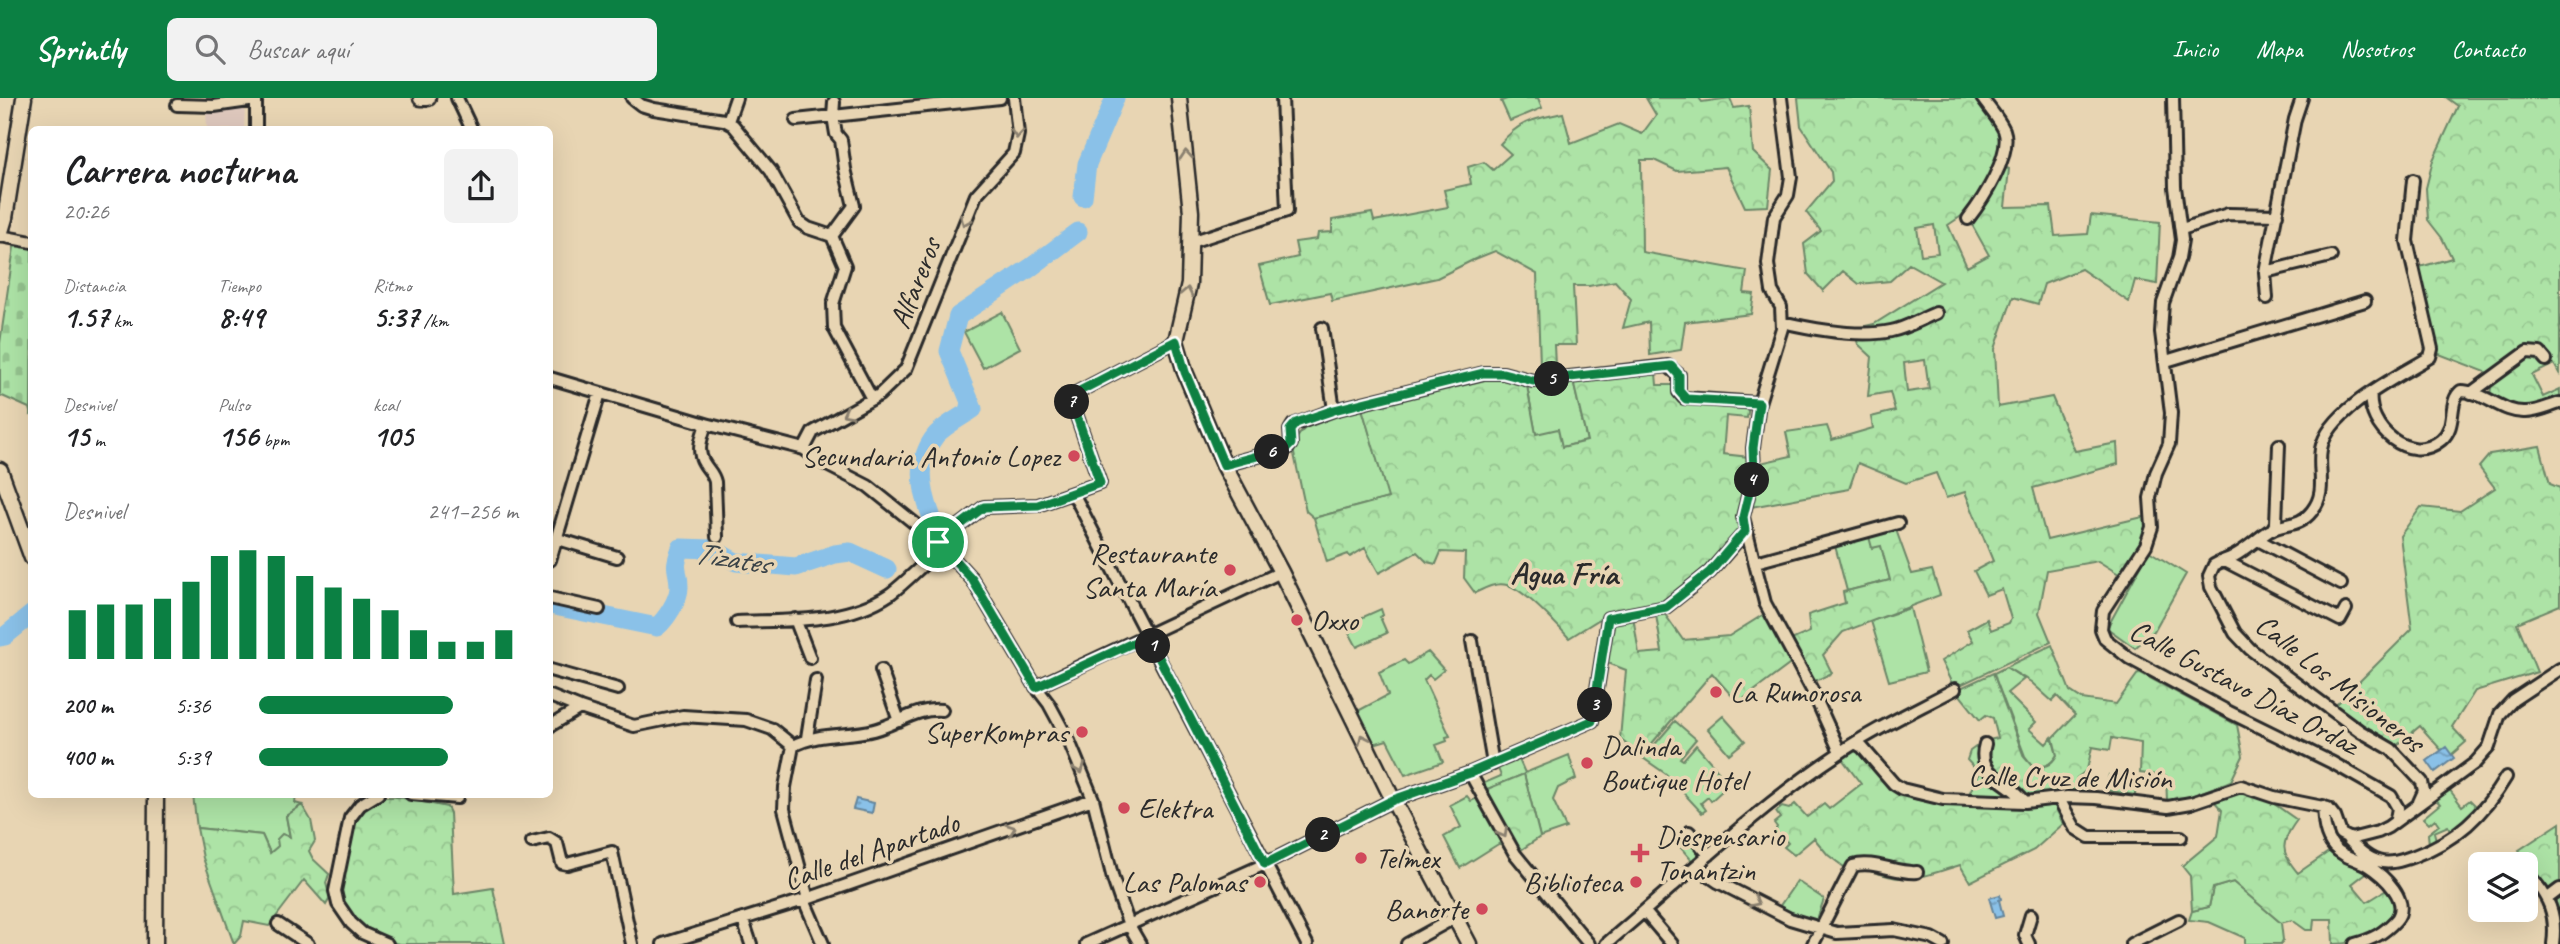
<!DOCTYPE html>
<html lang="es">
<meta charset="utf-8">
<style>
:root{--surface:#fff;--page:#f2f2f2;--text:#202124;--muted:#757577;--accent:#0b8043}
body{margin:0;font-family:Caveat,sans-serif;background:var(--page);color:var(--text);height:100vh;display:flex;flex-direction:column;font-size:26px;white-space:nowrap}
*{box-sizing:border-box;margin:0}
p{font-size:23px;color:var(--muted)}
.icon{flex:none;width:38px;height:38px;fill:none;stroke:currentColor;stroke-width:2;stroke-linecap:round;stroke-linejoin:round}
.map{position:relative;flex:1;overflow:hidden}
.details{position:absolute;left:28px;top:28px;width:525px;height:672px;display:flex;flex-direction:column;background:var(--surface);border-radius:10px;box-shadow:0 7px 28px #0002}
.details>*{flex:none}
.buttons{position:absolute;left:2468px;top:754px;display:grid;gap:14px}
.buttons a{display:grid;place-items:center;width:70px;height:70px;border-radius:10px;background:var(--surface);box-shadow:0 7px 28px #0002;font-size:35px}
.pin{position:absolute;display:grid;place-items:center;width:60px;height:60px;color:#fff;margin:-30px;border:4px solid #fff;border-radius:50%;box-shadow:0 2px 7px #0007}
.km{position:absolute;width:35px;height:35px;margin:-18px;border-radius:50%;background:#222;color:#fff;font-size:19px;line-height:35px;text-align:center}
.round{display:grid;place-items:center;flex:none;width:74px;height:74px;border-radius:10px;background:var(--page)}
.headline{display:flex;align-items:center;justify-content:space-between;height:119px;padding:0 35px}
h1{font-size:38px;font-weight:800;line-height:52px}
.metrics{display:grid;grid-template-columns:repeat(3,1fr);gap:10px;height:119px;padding:7px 35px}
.metrics div{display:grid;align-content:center}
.metrics b{font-size:30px;font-weight:800}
.metrics small{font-size:19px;font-weight:400}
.metrics p{font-size:19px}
.chart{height:196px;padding:14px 35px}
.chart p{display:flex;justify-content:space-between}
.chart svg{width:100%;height:126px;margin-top:7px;stroke:var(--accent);stroke-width:6}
ul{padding:0 35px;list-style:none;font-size:23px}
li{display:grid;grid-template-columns:112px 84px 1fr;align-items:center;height:52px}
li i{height:18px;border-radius:9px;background:var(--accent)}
header{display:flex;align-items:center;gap:42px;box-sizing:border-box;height:98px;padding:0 35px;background:var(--accent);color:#fff}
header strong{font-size:33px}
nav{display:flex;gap:38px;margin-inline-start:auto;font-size:24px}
.search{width:490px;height:63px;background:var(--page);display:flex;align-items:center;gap:18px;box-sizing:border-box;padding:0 24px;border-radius:10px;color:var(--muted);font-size:26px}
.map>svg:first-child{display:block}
.built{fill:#dec8bd}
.green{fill:#ade3a6;stroke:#6c8768;stroke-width:2}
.forest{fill:url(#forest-crowns);stroke:#6c8768;stroke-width:2;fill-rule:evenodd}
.cemetery{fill:url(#cemetery-stones);stroke:#6c8768;stroke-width:2}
.water{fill:url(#water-ripples);stroke:#64859c;stroke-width:2}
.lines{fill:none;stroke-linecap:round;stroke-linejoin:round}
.river{stroke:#8ac1e8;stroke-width:19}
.street-casing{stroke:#2b2b2b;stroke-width:16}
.secondary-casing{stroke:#2b2b2b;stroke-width:19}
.street{stroke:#e8d5b3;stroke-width:10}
.secondary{stroke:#e8d5b3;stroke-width:14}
.oneway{stroke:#8a806f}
.route-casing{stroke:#fff;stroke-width:14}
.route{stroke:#0b8043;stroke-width:9}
.poi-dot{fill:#d1495b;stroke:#e8d5b3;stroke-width:2.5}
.labels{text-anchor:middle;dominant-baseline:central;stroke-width:7;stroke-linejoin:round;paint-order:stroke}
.street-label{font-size:30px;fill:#2b2b2b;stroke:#e8d5b3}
.poi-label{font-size:30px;fill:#2b2b2b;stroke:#e8d5b3;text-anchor:end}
.water-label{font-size:32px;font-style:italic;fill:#394247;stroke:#e8d5b3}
.neighbourhood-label{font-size:32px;font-weight:bold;fill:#2b2b2b;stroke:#e8d5b3}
</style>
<header>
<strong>Sprintly</strong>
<div class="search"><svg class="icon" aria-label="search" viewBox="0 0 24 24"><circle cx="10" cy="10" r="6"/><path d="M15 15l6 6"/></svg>Buscar aquí</div>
<nav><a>Inicio</a><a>Mapa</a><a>Nosotros</a><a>Contacto</a></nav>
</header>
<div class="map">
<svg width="2560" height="846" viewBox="0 0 2560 846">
<defs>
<pattern id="forest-crowns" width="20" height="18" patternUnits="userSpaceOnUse" patternTransform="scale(1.75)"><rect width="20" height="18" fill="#ade3a6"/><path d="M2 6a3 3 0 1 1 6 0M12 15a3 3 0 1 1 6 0" fill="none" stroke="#95c38f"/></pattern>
<pattern id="cemetery-stones" width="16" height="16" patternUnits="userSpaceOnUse" patternTransform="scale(1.75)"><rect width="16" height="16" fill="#ade3a6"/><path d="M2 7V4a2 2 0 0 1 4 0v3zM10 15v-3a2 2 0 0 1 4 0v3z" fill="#95c38f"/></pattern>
<pattern id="water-ripples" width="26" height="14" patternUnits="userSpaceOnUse" patternTransform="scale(1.75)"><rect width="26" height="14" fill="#8ac1e8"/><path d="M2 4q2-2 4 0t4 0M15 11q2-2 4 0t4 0" fill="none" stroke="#719dbc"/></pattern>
</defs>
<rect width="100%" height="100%" fill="#e8d5b3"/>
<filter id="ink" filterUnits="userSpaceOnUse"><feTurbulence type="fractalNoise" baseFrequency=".0143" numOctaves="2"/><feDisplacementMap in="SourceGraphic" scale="14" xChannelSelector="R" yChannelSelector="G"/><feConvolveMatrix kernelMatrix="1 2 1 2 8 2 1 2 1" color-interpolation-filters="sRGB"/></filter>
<g filter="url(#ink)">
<path class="built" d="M245 6 244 31H207L206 11Z"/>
<path class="green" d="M1510 0H1538L1542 10 1510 23 1501 3Z
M1002 214 1020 250 983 270 964 234Z
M1573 283 1587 343 1562 349 1536 337 1527 288Z
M1362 310 1389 400 1314 420 1306 413 1293 351C1299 320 1336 317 1362 310Z
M1868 435 1881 447 1890 482 1847 493 1834 444Z
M2149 453 2186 476 2154 533 2135 550 2107 530Z
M1910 510 1926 574 1889 583 1871 523Z
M1381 511 1383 517 1380 519 1387 535 1357 549 1345 527Z
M1428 554 1444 572 1433 581 1429 577 1424 582 1450 638 1446 639 1447 643 1436 647 1443 664 1405 677 1387 642 1370 647 1356 614 1388 597 1379 574 1404 562 1408 566Z
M2006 569 2024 581 2007 595 2036 624 2029 631 2046 646 2052 639 2057 657C2050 668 2044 669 2032 667L2025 658 1996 582 1994 575Z
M1723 618 1745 643 1729 656 1708 631Z
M1675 623 1696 641 1680 660 1683 662 1696 647 1726 682 1721 687 1724 691 1711 703 1708 699 1701 705 1706 712 1702 715 1666 676 1643 660Z
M1517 657 1525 675 1569 657 1576 681 1558 690 1553 702 1566 730 1540 739 1524 676 1485 692 1482 686 1501 678 1497 668Z
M2109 677 2137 682 2135 697 2106 692Z
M2449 691 2462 708 2470 702 2479 711 2452 736 2448 728 2434 734 2436 742 2429 746 2428 736 2439 727 2435 721 2429 726 2423 720 2440 706 2433 698Z
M193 697H296L295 705 302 707 286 718 290 740 270 755 262 737 197 730Z
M1484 697 1514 751 1508 756 1500 745 1460 770 1444 739 1461 729 1450 707 1467 698 1471 703Z
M1685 734 1704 756 1694 765 1675 743Z
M1797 783 1824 801 1816 824 1779 809Z
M2233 784 2281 825 2283 842 2281 846H2245V840L2209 824 2189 822 2192 813 2209 809 2213 790Z"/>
<path class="forest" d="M1646 0H1699L1702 4 1730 0 1734 10 1749 8 1753 54 1772 72 1768 108 1745 109 1726 69 1677 73 1654 62H1641L1642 154 1747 173 1744 195 1754 196 1751 216 1685 224 1681 252 1650 257 1649 224 1623 230 1631 201 1615 183 1589 188H1573L1576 247H1554L1555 267H1540L1537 176 1495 153 1475 161 1437 180 1332 203 1330 195 1270 207 1259 168 1298 159 1295 144 1317 141 1318 135 1332 134V122L1372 115 1374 123 1448 109 1444 92 1471 86 1468 69 1484 64 1493 72 1511 56 1500 46C1520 22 1534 21 1563 15L1571 45 1619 26 1642 36 1656 17Z
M1798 0H1981L2003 34 2001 53 1986 95 1972 111 1948 127 1967 169 1989 157 1971 125 1975 114 1988 97 1999 67 2009 71 2005 109 2051 108 2055 138 2088 136 2091 117 2160 124 2157 186 2135 182 2129 204 2081 171 2044 186 2038 206 2013 199 1995 251 1998 309 2052 299 2075 353 2117 345 2118 366 2033 390 2047 442 2147 418C2150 441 2135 460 2122 478L2098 463 2047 472 2039 515 2051 544 1954 590 1941 563 1973 543 1967 532 1987 521 1991 532 2009 525 2011 521 2002 491 1986 497 1974 473 1993 463 1965 394 1946 400 1936 375 1906 385 1858 365 1849 391 1751 409 1760 365 1791 358 1786 334 1827 328 1832 342 1873 330 1871 319 1895 313 1890 294 1868 298 1872 259 1858 246 1853 231 1874 226 1941 184 1909 166 1890 183 1859 186 1843 173 1823 193 1808 176 1804 146 1821 133 1806 114 1832 83 1831 74 1801 28ZM1934 127 1938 155 1921 157 1917 130ZM1925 262 1929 291 1907 294 1904 265Z
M2447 0H2560V277L2554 266 2532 277 2543 299 2560 291V304L2525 314 2490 298 2492 282 2501 267 2488 275 2434 254 2416 170 2452 160 2442 140 2428 122 2426 90 2433 62 2458 8Z
M1656 275 1657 287H1675L1674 293 1749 308 1747 320 1726 318 1723 356 1749 359C1751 383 1735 406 1740 429L1704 470 1657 507 1603 519 1569 540C1557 527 1522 490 1507 487 1496 484 1485 490 1475 495L1464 480 1465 455 1441 454 1436 466 1427 464 1417 454 1379 475 1365 450 1350 459 1348 456 1327 464 1314 420 1388 400 1362 310 1484 280H1503L1527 288 1536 336 1558 331 1562 349 1587 343 1573 283Z
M2540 348 2550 386 2560 390V507L2517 525 2537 574 2475 593 2452 629 2466 644 2451 657 2442 653 2420 628 2395 649 2385 641 2373 636 2335 608 2412 531 2400 438 2421 409 2460 413 2495 390 2479 369 2490 356Z
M1895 429 1912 476 1932 472 1940 497 1843 534 1823 557 1832 575 1813 584 1797 561 1738 605 1712 575 1641 658 1620 641 1626 572 1603 563 1609 523 1633 518 1639 556 1662 554 1656 517 1664 515 1683 542 1729 538 1766 515 1782 546 1810 534 1808 517 1845 505 1843 494 1890 482 1881 448 1872 450 1868 435Z
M2052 547 2070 593 2082 601 2116 606 2139 574 2237 627 2243 658 2231 683 2191 698 2167 703 2166 678 2140 675 2141 645 2112 640 2110 652 2092 649 2087 672 2077 680 2088 694 2019 701 1969 696 1979 675 1967 662 1970 653 1984 643 1998 640 1993 620 1986 617 1980 622 1956 592 1993 575 2024 659 2032 668C2044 670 2051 668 2057 657L2053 640 2075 617 2057 598 2052 603 2031 584 2006 569Z
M1856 650C1868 663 1879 680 1893 691 1930 718 2009 700 2055 708L2063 726 2034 752 1970 784 1960 767C1937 774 1912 785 1888 778 1872 774 1861 768 1844 769L1828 757 1814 740 1794 757 1784 749 1788 745 1782 738 1774 735 1777 729 1774 725 1780 720 1776 714 1782 709 1789 711 1795 706 1807 719 1824 706 1829 711 1861 686 1840 658Z
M1524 676 1540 739 1518 754 1485 692Z
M2242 694 2267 701 2297 722C2280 745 2280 754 2298 775L2330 753 2366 775 2352 786 2367 804 2388 791 2400 810C2377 835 2369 846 2333 846L2332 821H2314L2313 832H2306L2292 822 2281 825 2233 784 2213 790 2209 809 2192 813 2190 778 2182 768 2218 738 2222 712 2214 703Z
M381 699H398L447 709 450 715 454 796 493 790 505 846H399L380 841 355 821 341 804 339 782 353 721 358 714Z
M302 707 311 722 315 743 309 753 313 761 329 776 326 785 330 800 326 807 304 782 269 828 244 823 241 838 234 846 203 760 197 730 262 737 270 755 278 748 277 741 282 736 290 739 286 718Z
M2560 725V846H2556L2552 803 2519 752Z"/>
<path class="cemetery" d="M24 147 32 149 31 318 29 310 0 297V245L14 149Z"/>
<path class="water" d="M2446 649 2454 660 2435 674 2427 663Z
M856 701 874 705 872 715 853 711Z
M2000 797 2001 801 1999 802 2003 818 1995 820 1989 800Z"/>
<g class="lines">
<path class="river" d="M1083 99 1087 66 1115 0
M931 417C921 390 916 361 936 337 945 327 961 319 973 311L949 253 958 218 1030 170 1078 134
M550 507 657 529C666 521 679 502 679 489 679 469 672 474 681 450L712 451 736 464 796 469 835 456 850 454 887 471
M0 539 5 538 32 516"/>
<g class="street-casing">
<path id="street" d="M256 0V32
M457 0 472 32
M632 0 641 7 654 11 724 22 733 27 771 73 799 124 808 130 832 138 845 168 833 206 834 230 872 301
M1781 0 1791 79 1788 97 1774 119 1768 166 1772 193 1781 209 1782 230 1759 305 1753 350 1754 373 1743 419 1765 505 1812 592 1840 654
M2173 0 2175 89 2182 142 2179 160 2163 205 2162 219 2161 234 2171 315 2169 346 2156 375 2150 400 2152 429 2146 447 2103 513 2101 531 2105 541 2129 560 2229 614 2333 665 2391 698 2398 710 2396 721
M177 7 214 8 256 2
M796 22 1000 0
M728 23 736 0
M2413 82 2407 143 2432 251 2430 259C2399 278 2328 312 2321 351 2317 373 2328 393 2312 413 2299 430 2284 424 2269 433 2257 441 2247 451 2234 458 2227 462 2221 463 2214 467L2209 478 2211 489 2235 535 2250 551 2271 567 2360 633 2391 651 2422 684 2424 693 2419 704
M1968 121C1982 103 2013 56 2004 32 1999 21 1989 10 1982 0
M2182 131 2228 116 2277 117
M0 138 32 144
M832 138 854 108 845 71 841 42 836 36 833 18 834 4
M1191 144 1287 113 1282 0
M2265 174 2331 158
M2267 200 2265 174 2295 21 2302 0
M1782 224C1812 231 1860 240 1891 233 1906 230 1921 221 1936 215
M1322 230 1334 312
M2166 263 2365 203
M550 280 706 326 804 351 823 365 868 388 938 444 972 481 1036 589 1049 606 1069 643 1093 701 1113 781 1129 827 1140 846
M2371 295C2366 329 2410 368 2441 342 2458 328 2447 304 2461 293 2484 293 2503 316 2526 314 2538 314 2549 308 2560 305
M2471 295 2527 254 2540 255 2546 262
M706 326C702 339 696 352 704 365 708 372 713 375 715 384L717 439
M804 351 813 334 879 297 906 271 976 97 1014 55 1018 36 1014 0
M1224 367 1288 350 1291 346 1290 332 1293 327 1334 312 1484 275H1503L1533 283 1668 268 1679 277V294L1684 300 1759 305
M1073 395 1307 846
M2272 432 2276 425 2279 347
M558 441 617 459
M2258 442 2341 486
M938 444 984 409 1038 407 1100 385 1070 298 1176 243
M550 462 600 295
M2225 463 2340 522 2346 511
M1756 464 1898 425
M550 500 599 511
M795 521 810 560
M737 524C788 522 845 526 890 496 909 482 924 464 943 450
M1472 543 1493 666
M550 572 618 591
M881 572 899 623
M1036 589 1281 474
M550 598 580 610 634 628 683 618 746 622 772 631 793 648
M550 628 580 610
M807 640 816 582
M1855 645 1862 649 1894 686 1902 691 1943 701 2025 704 2067 699 2096 700 2168 709 2191 705 2241 688 2274 699 2328 710 2335 719 2341 736 2351 741 2378 734 2388 729 2475 665 2489 649 2500 616 2513 602 2560 571
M1985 646C1975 679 2011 682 2025 704
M793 648 785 689 784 711 808 801
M793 648C818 634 847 639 874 632 897 626 919 609 942 612
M1470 675 1515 756 1589 846
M378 696 360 707 350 720 335 793 338 806 351 825 362 835 387 846
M411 696 457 700
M2059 701 2075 730 2089 739H2181
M2323 708C2324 723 2324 737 2334 749 2343 759 2356 761 2367 767 2383 777 2412 803 2396 822 2383 836 2373 841 2355 846
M1689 734 1709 757
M2348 741C2356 749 2366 760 2378 763 2390 767 2403 762 2414 758 2456 743 2484 716 2506 679
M532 744 549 740 557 745 562 765 567 766 612 754 632 846
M1696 769 1718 784 1790 821 1837 835 1894 832 1932 840 1943 846
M2528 777C2549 797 2557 817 2553 846
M2548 800 2560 791
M804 802 823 846
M1644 813 1672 846
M743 822 751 846
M278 826 308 846
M663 846 804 802 1093 701
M1086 846 1265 766 1393 702 1470 675 1592 623 1608 520 1666 509 1710 474 1745 434
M1407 846 1456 819
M1606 846C1682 782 1755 711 1838 656 1874 631 1916 612 1955 591
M1813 846 1853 768C1873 761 1896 776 1917 774
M2029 846 2025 837 2031 817
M2131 846 2179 822"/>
</g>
<g class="secondary-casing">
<path id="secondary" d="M421 0H428
M1179 0 1191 114 1189 186 1176 243 1185 274 1224 367 1281 474 1393 702 1469 846
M0 137 5 120 24 0
M0 372 32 460
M155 846 156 696"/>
</g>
<use href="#street" class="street"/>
<use href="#secondary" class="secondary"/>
</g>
<defs><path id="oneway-chevron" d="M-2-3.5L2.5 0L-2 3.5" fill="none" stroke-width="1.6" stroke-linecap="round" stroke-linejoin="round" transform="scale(1.75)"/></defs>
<g class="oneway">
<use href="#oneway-chevron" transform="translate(1017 36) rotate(94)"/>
<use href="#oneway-chevron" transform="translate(1186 57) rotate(-95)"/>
<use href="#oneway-chevron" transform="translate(965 123) rotate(113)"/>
<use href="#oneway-chevron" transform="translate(1187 194) rotate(-79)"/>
<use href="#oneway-chevron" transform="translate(847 315) rotate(152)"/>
<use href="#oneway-chevron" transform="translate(1363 641) rotate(-116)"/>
<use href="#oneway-chevron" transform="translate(1080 671) rotate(68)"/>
<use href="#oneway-chevron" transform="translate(1011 731) rotate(-20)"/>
<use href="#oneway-chevron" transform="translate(1503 735) rotate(61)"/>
<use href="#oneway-chevron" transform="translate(1755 804) rotate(27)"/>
</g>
</g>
<g class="lines" filter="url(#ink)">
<g class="route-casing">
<path id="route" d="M1176 243 1185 274 1224 367 1287 350 1291 346 1290 332 1296 325 1334 312 1483 275H1503L1533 283 1671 268 1679 277V293L1686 301 1759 305 1753 350 1754 373 1743 419 1745 433 1710 474 1666 509 1608 520 1592 623 1470 675 1393 702 1265 766 1148 538 1036 589 972 481 938 444 984 409 1038 407 1100 385 1070 298Z"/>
</g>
<use href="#route" class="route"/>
</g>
<g class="poi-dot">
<circle cx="1074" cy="358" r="7"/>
<circle cx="1230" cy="472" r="7"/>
<circle cx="1297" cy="522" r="7"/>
<circle cx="1716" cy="594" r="7"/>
<circle cx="1082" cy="634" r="7"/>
<circle cx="1587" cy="665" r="7"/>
<circle cx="1124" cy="710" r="7"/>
<path d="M1636.5 744.5h7v7h7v7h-7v7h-7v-7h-7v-7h7z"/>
<circle cx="1361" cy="760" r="7"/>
<circle cx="1260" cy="784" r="7"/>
<circle cx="1636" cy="784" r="7"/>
<circle cx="1482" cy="811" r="7"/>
</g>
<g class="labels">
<g class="street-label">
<text transform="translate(915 185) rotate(-69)">Alfareros</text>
<text transform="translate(2340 585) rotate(38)">Calle Los Misioneros</text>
<text transform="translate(2244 589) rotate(28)">Calle Gustavo Díaz Ordaz</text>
<text transform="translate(2070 679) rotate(1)">Calle Cruz de Misión</text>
<text transform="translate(871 753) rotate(-19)">Calle del Apartado</text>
</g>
<g class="poi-label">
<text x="1060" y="358">Secundaria Antonio Lopez</text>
<text x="1216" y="455">Restaurante<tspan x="1216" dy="34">Santa María</tspan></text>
<text x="1311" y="522" text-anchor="start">Oxxo</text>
<text x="1730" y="594" text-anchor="start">La Rumorosa</text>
<text x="1068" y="634">SuperKompras</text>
<text x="1601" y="648" text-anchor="start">Dalinda<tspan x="1601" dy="34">Boutique Hotel</tspan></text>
<text x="1138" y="710" text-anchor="start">Elektra</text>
<text x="1656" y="738" text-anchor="start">Diespensario<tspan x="1656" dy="34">Tonantzin</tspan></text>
<text x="1375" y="760" text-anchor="start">Telmex</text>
<text x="1246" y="784">Las Palomas</text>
<text x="1622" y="784">Biblioteca</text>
<text x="1468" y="811">Banorte</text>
</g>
<g class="water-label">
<text transform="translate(732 460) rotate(9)">Tizates</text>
</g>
<g class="neighbourhood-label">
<text x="1564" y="475">Agua Fría</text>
</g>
</g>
</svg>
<div class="buttons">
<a><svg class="icon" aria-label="layers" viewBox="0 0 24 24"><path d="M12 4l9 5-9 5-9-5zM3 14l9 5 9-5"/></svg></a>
</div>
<div class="pin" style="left:938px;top:444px;background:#1e9e55"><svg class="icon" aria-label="arrive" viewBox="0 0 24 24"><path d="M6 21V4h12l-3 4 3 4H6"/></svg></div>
<b class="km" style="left:1153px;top:548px">1</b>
<b class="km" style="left:1323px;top:737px">2</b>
<b class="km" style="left:1595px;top:607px">3</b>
<b class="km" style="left:1752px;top:382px">4</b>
<b class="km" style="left:1552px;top:281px">5</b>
<b class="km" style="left:1272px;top:354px">6</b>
<b class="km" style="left:1072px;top:304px">7</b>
<section class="details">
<div class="headline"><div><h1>Carrera nocturna</h1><p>20:26</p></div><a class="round"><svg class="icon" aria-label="share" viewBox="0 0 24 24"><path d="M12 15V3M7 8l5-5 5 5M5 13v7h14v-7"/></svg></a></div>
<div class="metrics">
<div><p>Distancia</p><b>1.57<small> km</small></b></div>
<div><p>Tiempo</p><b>8:49</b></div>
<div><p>Ritmo</p><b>5:37<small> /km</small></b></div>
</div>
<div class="metrics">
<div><p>Desnivel</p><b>15<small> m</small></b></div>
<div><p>Pulso</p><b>156<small> bpm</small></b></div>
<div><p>kcal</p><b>105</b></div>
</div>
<div class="chart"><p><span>Desnivel</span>241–256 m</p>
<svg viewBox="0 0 160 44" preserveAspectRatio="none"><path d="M5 44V27M15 44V25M25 44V25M35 44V23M45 44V17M55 44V8M65 44V6M75 44V8M85 44V15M95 44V19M105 44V23M115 44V27M125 44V34M135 44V38M145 44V38M155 44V34"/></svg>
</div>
<ul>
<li><b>200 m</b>5:36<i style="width:75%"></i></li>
<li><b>400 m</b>5:39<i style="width:73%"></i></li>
</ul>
</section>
</div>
